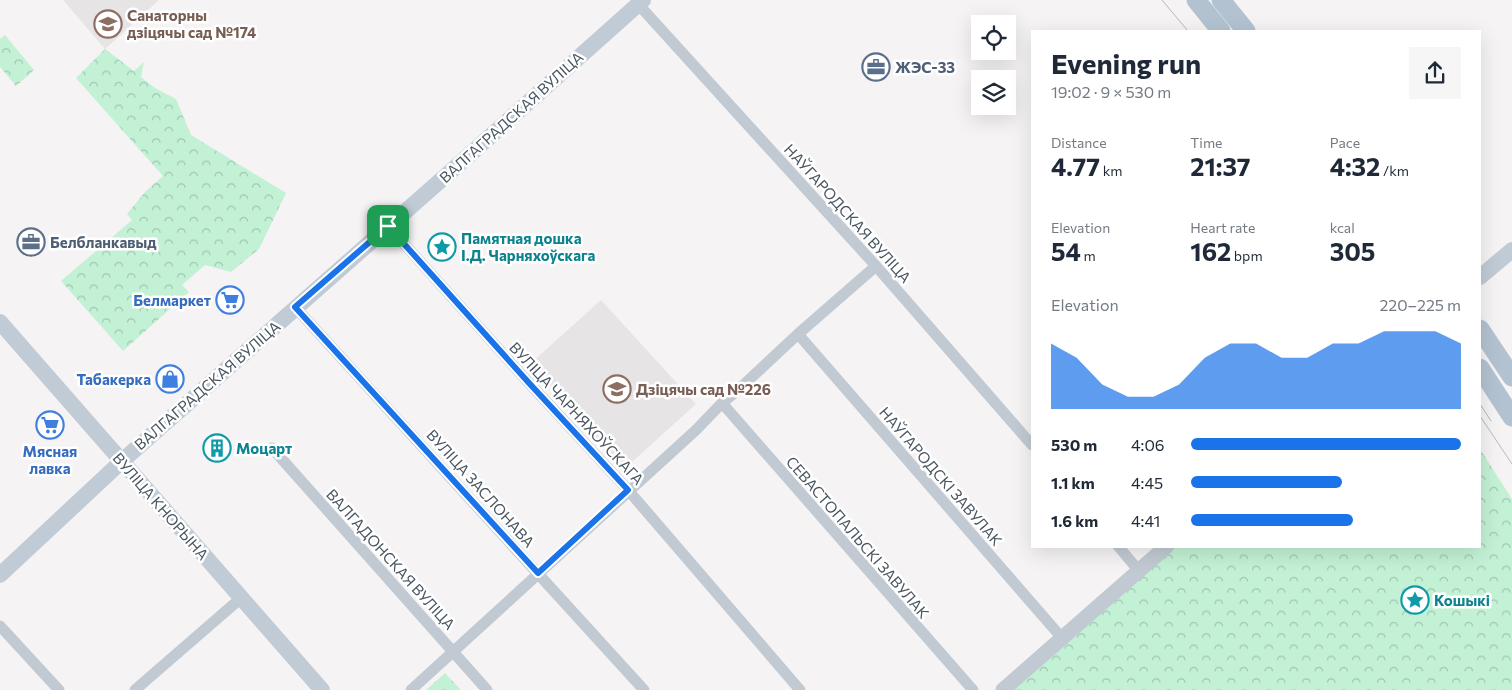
<!DOCTYPE html>
<meta charset="utf-8">
<style>
:root{--surface:#fff;--page:#f6f6f7;--text:#1f2937;--muted:#747a83;--accent:#1a73e8}
body{margin:0;font-family:Commissioner,sans-serif;background:var(--page);color:var(--text);height:100vh;display:flex;flex-direction:column;font-size:19px;white-space:nowrap}
*{box-sizing:border-box;margin:0}
p{font-size:16px;color:var(--muted)}
.icon{flex:none;width:28px;height:28px;fill:none;stroke:currentColor;stroke-width:2;stroke-linecap:round;stroke-linejoin:round}
.map{position:relative;flex:1;overflow:hidden}
.drawer{position:absolute;left:1031px;top:30px;width:450px;height:518px;display:flex;flex-direction:column;background:var(--surface);border-radius:0px;box-shadow:0 5px 20px #0002}
.drawer>*{flex:none}
.fabs{position:absolute;left:971px;top:15px;display:grid;gap:10px}
.fabs a{display:grid;place-items:center;width:45px;height:45px;border-radius:0px;background:var(--surface);box-shadow:0 5px 20px #0002;font-size:25px}
.pin{position:absolute;display:grid;place-items:center;width:42px;height:42px;color:#fff;margin:-21px;border-radius:10px;box-shadow:0 2px 8px #0006}
.round{display:grid;place-items:center;flex:none;width:52px;height:52px;border-radius:0px;background:var(--page)}
.summary{display:flex;align-items:center;justify-content:space-between;height:85px;padding:0 20px}
h1{font-size:28px;font-weight:700;line-height:38px}
.metrics{display:grid;grid-template-columns:repeat(3,1fr);gap:8px;height:85px;padding:5px 20px}
.metrics div{display:grid;align-content:center}
.metrics b{font-size:25px;font-weight:700}
.metrics small{font-size:14px;font-weight:400}
.metrics p{font-size:14px}
.chart{height:140px;padding:10px 20px}
.chart p{display:flex;justify-content:space-between}
.chart svg{width:100%;height:90px;margin-top:5px;fill:var(--accent);opacity:.7}
ul{padding:0 20px;list-style:none;font-size:16px}
li{display:grid;grid-template-columns:80px 60px 1fr;align-items:center;height:38px}
li i{height:12px;border-radius:6px;background:var(--accent)}
.map>svg:first-child{display:block}
.education{fill:#e6e4e5}
.forest{fill:url(#forest-crowns)}
.lines{fill:none;stroke-linecap:round;stroke-linejoin:round}
.minor{stroke:#c1cad2;stroke-width:11}
.tertiary{stroke:#c1cad2;stroke-width:15}
.secondary{stroke:#c1cbd6;stroke-width:16}
.primary{stroke:#b3c2d1;stroke-width:19}
.tram{stroke:#b5b8bd;stroke-width:1}
.route-casing{stroke:#fff;stroke-width:10}
.route{stroke:#1a73e8;stroke-width:6}
.labels{text-anchor:middle;dominant-baseline:central;stroke-width:5;stroke-linejoin:round;paint-order:stroke}
.education-label{font-size:15px;font-weight:bold;fill:#785e54;stroke:#fff;text-anchor:start}
.service-label{font-size:15px;font-weight:bold;fill:#4e5e75;stroke:#fff;text-anchor:start}
.street-label{font-size:15px;fill:#4a5661;stroke:#fff}
.culture-label{font-size:15px;font-weight:bold;fill:#0d838f;stroke:#fff;text-anchor:start}
.shop-label{font-size:15px;font-weight:bold;fill:#366cbe;stroke:#fff;text-anchor:end}
</style>
<div class="map">
<svg width="1512" height="690" viewBox="0 0 1512 690">
<defs>
<pattern id="forest-crowns" width="20" height="18" patternUnits="userSpaceOnUse" patternTransform="scale(1.25)"><rect width="20" height="18" fill="#c3f1d5"/><path d="M2 6a3 3 0 1 1 6 0M12 15a3 3 0 1 1 6 0" fill="none" stroke="#a0c6b0"/></pattern>
</defs>
<rect width="100%" height="100%" fill="#f5f3f3"/>
<path class="education" d="M63 0H159L105 49Z
M601 300 696 404 623 470 530 364Z"/>
<path class="forest" d="M5 35 34 70 16 86 0 67V39Z
M105 49 134 71 144 62 141 77 155 88 176 99 191 135 286 193 259 249 231 272 205 265 182 285 189 292 123 351 61 281 132 220 127 214 145 192 163 176 76 78Z
M1480 449 1512 499V690H1005L1168 546H1480Z
M445 673 461 690H426Z"/>
<g class="lines">
<path class="minor" d="M638 4 876 266 1032 445
M388 226 529 383 628 490 800 690
M295 307 644 690
M798 334 1062 638
M722 403 973 690
M272 448 487 690
M1118 546 1139 571
M0 626 59 690
M135 690 241 598
M411 690 696 430 722 403 737 391 798 334 876 266"/>
<path class="tertiary" d="M1003 690 1167 546"/>
<path class="secondary" d="M1480 277 1512 250
M0 322 322 690
M0 575 122 461 466 158 643 0"/>
<path class="primary" d="M1196 0 1221 31
M1221 0 1246 31
M1480 329 1512 377
M1480 368 1512 417"/>
<path class="tram" d="M1162 0 1188 31
M1480 404 1491 421
M1480 416 1512 464"/>
</g>
<g class="lines">
<g class="route-casing">
<path id="route" d="M388 226 529 383 628 490 538 573 295 307Z"/>
</g>
<use href="#route" class="route"/>
</g>
<defs>
<g id="school-ring" transform="scale(1.4375)"><circle r="9.5" fill="#fff" stroke="#8d6e63" stroke-width="1.5"/><path d="M0-5L7-2L0 1L-7-2ZM-4 1L0 2.5L4 1V4Q0 6-4 4Z" fill="#8d6e63"/></g>
<g id="office-ring" transform="scale(1.4375)"><circle r="9.5" fill="#fff" stroke="#5c6f8a" stroke-width="1.5"/><path d="M-6-3h4V-5.5h4V-3h4V5H-6ZM-1-4.5V-3h2v-1.5ZM-6 0V1H6V0Z" fill="#5c6f8a"/></g>
<g id="sight-ring" transform="scale(1.4375)"><circle r="9.5" fill="#fff" stroke="#0f9aa8" stroke-width="1.5"/><path d="M0-6L1.8-2.2L6-1.7L2.9 1.2L3.7 5.4L0 3.3L-3.7 5.4L-2.9 1.2L-6-1.7L-1.8-2.2Z" fill="#0f9aa8"/></g>
<g id="supermarket-ring" transform="scale(1.4375)"><circle r="9.5" fill="#fff" stroke="#3f7fe0" stroke-width="1.5"/><path d="M-6-5.5h2.5l.6 2H6L4.5 2H-2.5L-4.4-4H-6ZM-1.5 3.2a1.3 1.3 0 1 0 .1 0ZM3 3.2a1.3 1.3 0 1 0 .1 0Z" fill="#3f7fe0"/></g>
<g id="shop-ring" transform="scale(1.4375)"><circle r="9.5" fill="#fff" stroke="#3f7fe0" stroke-width="1.5"/><path d="M-5-2.5h2.3a2.7 3.5 0 0 1 5.4 0H5L5.5 6h-11ZM-1.5-2.5h3a1.5 2.3 0 0 0-3 0Z" fill="#3f7fe0"/></g>
<g id="building-ring" transform="scale(1.4375)"><circle r="9.5" fill="#fff" stroke="#0f9aa8" stroke-width="1.5"/><path d="M-4-6H4V6H1V3H-1V6H-4ZM-2.5-4.3h1.7v1.8h-1.7ZM.8-4.3h1.7v1.8H.8ZM-2.5-1h1.7V.8h-1.7ZM.8-1h1.7V.8H.8Z" fill="#0f9aa8"/></g>
</defs>
<g fill-rule="evenodd">
<use href="#school-ring" x="108" y="24"/>
<use href="#office-ring" x="876" y="67"/>
<use href="#office-ring" x="31" y="242"/>
<use href="#sight-ring" x="442" y="247"/>
<use href="#supermarket-ring" x="230" y="300"/>
<use href="#shop-ring" x="170" y="379"/>
<use href="#school-ring" x="617" y="389"/>
<use href="#supermarket-ring" x="50" y="425"/>
<use href="#building-ring" x="217" y="448"/>
<use href="#sight-ring" x="1415" y="600"/>
</g>
<g class="labels">
<g class="education-label">
<text x="127" y="15">Санаторны<tspan x="127" dy="17">дзіцячы сад №174</tspan></text>
<text x="636" y="389">Дзіцячы сад №226</text>
</g>
<g class="service-label">
<text x="895" y="67">ЖЭС-33</text>
<text x="50" y="242">Белбланкавыд</text>
</g>
<g class="street-label">
<text transform="translate(511 117) rotate(-42)">ВАЛГАГРАДСКАЯ ВУЛІЦА</text>
<text transform="translate(848 213) rotate(48)">НАЎГАРОДСКАЯ ВУЛІЦА</text>
<text transform="translate(207 385) rotate(-41)">ВАЛГАГРАДСКАЯ ВУЛІЦА</text>
<text transform="translate(577 413) rotate(47)">ВУЛІЦА ЧАРНЯХОЎСКАГА</text>
<text transform="translate(941 476) rotate(49)">НАЎГАРОДСКІ ЗАВУЛАК</text>
<text transform="translate(481 488) rotate(48)">ВУЛІЦА ЗАСЛОНАВА</text>
<text transform="translate(161 506) rotate(49)">ВУЛІЦА КНОРЫНА</text>
<text transform="translate(858 537) rotate(49)">СЕВАСТОПАЛЬСКІ ЗАВУЛАК</text>
<text transform="translate(391 559) rotate(48)">ВАЛГАДОНСКАЯ ВУЛІЦА</text>
</g>
<g class="culture-label">
<text x="461" y="238">Памятная дошка<tspan x="461" dy="17">І.Д. Чарняхоўскага</tspan></text>
<text x="236" y="448">Моцарт</text>
<text x="1434" y="600">Кошыкі</text>
</g>
<g class="shop-label">
<text x="211" y="300">Белмаркет</text>
<text x="151" y="379">Табакерка</text>
<text x="50" y="451" text-anchor="middle">Мясная<tspan x="50" dy="17">лавка</tspan></text>
</g>
</g>
</svg>
<div class="fabs">
<a><svg class="icon" aria-label="locate" viewBox="0 0 24 24"><circle cx="12" cy="12" r="6"/><path d="M12 2v4M12 18v4M2 12h4M18 12h4"/></svg></a>
<a><svg class="icon" aria-label="layers" viewBox="0 0 24 24"><path d="M12 4l9 5-9 5-9-5zM3 14l9 5 9-5"/></svg></a>
</div>
<div class="pin" style="left:388px;top:226px;background:#1e9e55"><svg class="icon" aria-label="arrive" viewBox="0 0 24 24"><path d="M6 21V4h12l-3 4 3 4H6"/></svg></div>
<section class="drawer">
<div class="summary"><div><h1>Evening run</h1><p>19:02 · 9 × 530 m</p></div><a class="round"><svg class="icon" aria-label="share" viewBox="0 0 24 24"><path d="M12 15V3M7 8l5-5 5 5M5 13v7h14v-7"/></svg></a></div>
<div class="metrics">
<div><p>Distance</p><b>4.77<small> km</small></b></div>
<div><p>Time</p><b>21:37</b></div>
<div><p>Pace</p><b>4:32<small> /km</small></b></div>
</div>
<div class="metrics">
<div><p>Elevation</p><b>54<small> m</small></b></div>
<div><p>Heart rate</p><b>162<small> bpm</small></b></div>
<div><p>kcal</p><b>305</b></div>
</div>
<div class="chart"><p><span>Elevation</span>220–225 m</p>
<svg viewBox="0 0 160 44" preserveAspectRatio="none"><path d="M0 44V12L10 19L20 32L30 38L40 38L50 32L60 19L70 12L80 12L90 19L100 19L110 12L120 12L130 6L140 6L150 6L160 12V44z"/></svg>
</div>
<ul>
<li><b>530 m</b>4:06<i style="width:100%"></i></li>
<li><b>1.1 km</b>4:45<i style="width:56%"></i></li>
<li><b>1.6 km</b>4:41<i style="width:60%"></i></li>
</ul>
</section>
</div>
